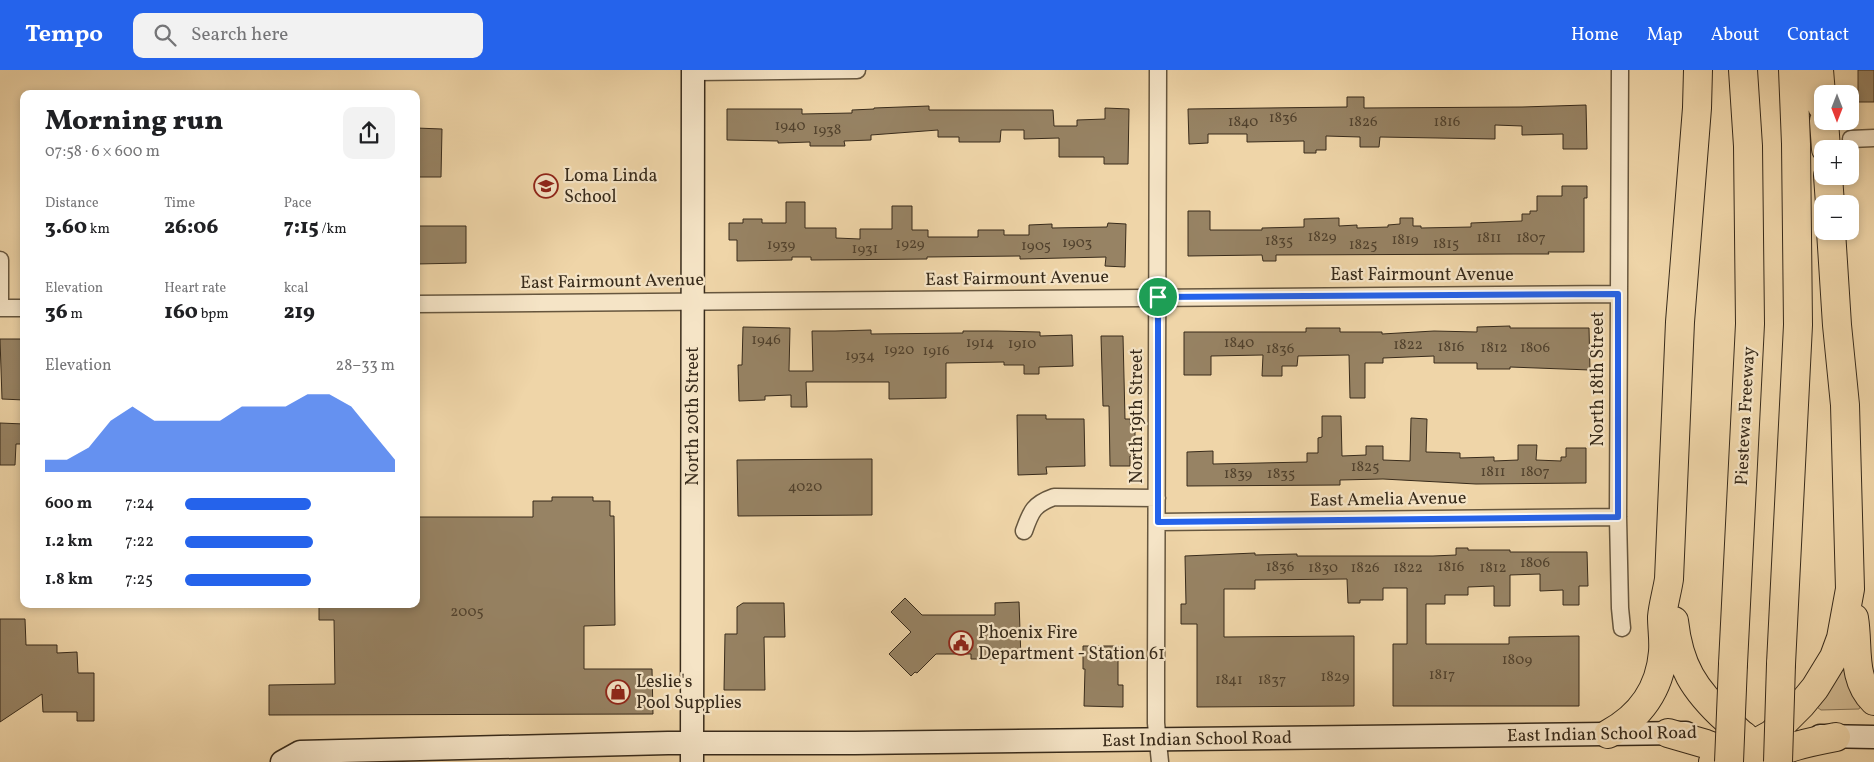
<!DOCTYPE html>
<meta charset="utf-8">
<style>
:root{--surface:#fff;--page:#f2f2f2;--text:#202124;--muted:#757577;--accent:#2563eb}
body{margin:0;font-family:Vollkorn,serif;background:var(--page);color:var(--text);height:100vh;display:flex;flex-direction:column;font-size:19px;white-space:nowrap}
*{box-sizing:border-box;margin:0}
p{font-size:16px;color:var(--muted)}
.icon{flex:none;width:28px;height:28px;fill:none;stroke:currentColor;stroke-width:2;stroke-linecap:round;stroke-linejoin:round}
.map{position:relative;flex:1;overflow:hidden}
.side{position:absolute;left:20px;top:20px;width:400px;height:518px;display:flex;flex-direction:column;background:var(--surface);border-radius:10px;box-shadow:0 2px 8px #0003}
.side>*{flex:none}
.needle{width:32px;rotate:180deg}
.buttons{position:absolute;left:1814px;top:15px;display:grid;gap:10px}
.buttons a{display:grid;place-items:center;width:45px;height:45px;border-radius:10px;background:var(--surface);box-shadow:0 2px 8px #0003;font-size:25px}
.pin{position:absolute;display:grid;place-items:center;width:42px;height:42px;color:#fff;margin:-21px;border:2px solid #fff;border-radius:50%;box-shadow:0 1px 5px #0007}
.round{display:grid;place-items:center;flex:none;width:52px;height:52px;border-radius:10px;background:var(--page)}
.headline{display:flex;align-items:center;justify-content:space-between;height:85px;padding:0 25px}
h1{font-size:28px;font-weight:800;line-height:38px}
.metrics{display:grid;grid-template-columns:repeat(3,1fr);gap:8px;height:85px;padding:5px 25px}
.metrics div{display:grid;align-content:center}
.metrics b{font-size:21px;font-weight:800}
.metrics small{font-size:14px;font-weight:400}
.metrics p{font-size:14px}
.chart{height:140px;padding:10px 25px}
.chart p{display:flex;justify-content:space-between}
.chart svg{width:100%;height:90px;margin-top:5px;fill:var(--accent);opacity:.7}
ul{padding:0 25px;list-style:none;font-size:16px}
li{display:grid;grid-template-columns:80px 60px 1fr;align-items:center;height:38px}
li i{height:12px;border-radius:6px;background:var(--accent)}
header{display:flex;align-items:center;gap:30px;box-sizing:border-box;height:70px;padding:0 25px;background:var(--accent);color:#fff}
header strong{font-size:24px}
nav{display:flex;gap:28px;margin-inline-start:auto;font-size:18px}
.search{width:350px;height:45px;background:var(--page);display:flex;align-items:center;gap:12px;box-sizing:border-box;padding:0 18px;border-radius:10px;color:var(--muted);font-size:19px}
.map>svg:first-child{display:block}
.green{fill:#d0b890;stroke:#847256}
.building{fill:#978364;stroke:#382b1b}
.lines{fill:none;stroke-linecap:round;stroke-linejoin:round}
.street-casing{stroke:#66563e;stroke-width:19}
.secondary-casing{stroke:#382b1b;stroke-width:25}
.highway-casing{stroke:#382b1b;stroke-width:30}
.street{stroke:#f5e4c6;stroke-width:16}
.secondary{stroke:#f5e4c6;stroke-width:22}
.highway{stroke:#efd5a8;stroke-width:28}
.highway-bridge-casing{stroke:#382b1b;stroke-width:30;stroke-linecap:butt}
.highway-bridge{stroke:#efd5a8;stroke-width:28}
.route-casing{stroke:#fff;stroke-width:10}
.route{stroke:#2563eb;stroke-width:6}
.labels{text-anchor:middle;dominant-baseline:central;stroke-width:4.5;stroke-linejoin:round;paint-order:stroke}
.number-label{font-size:15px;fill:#50412d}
.poi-label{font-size:18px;fill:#382b1b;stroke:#f5e4c6;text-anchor:start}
.street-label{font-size:18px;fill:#382b1b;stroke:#f5e4c6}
</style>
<header>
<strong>Tempo</strong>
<div class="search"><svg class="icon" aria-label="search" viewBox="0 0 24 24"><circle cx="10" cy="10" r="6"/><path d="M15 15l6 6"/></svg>Search here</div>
<nav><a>Home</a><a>Map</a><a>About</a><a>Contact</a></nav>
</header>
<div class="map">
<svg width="1874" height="692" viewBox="0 0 1874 692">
<rect width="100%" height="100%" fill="#efd5a8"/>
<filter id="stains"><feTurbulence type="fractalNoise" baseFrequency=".004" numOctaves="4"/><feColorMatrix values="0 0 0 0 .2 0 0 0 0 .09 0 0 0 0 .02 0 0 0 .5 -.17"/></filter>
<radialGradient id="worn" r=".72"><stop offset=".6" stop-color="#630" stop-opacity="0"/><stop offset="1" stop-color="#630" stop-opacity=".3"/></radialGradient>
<path class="green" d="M1845 598 1862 634 1859 639 1821 640 1814 635 1843 599Z"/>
<path class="building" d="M1858 0H1874V32H1858Z
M1347 27H1364V38L1522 37 1586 35 1587 79H1563V64L1522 65V56L1495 55V69L1380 67 1379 77H1360V67L1326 66V80H1316V83H1304V71L1247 72V64H1208V73L1189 74 1188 39 1347 37Z
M929 36V40H1053L1054 56H1077V50L1105 49V38L1129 39 1128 94H1104V87H1059V68L1024 69V60H1001L1000 72H959V67H938V60L871 65V70L844 71 845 76H810V72L778 73V71L727 70V39H802V44L852 43V40L874 39V38Z
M416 58 442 59 441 107H416Z
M1562 116H1587V128H1584V182H1548L1549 184H1513L1276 185V191H1263L1262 185 1188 186V141H1210V160H1262V158L1304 157V149L1339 148V156L1357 155V158L1388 157V155L1400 154V148H1413V156H1421V158L1471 157V153L1522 151V144H1530V141H1537V126H1562Z
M786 132H805V158H836V168L860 169V159H892V136H912V160H928V167H978V160H1004V165H1029V155L1052 154V158L1107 157 1108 153 1126 154 1125 197 1105 196 1106 187 1020 189V186L927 187V189L811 190V187H792V190L737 191V170H729V153H743V149H762V153H786Z
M416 156H466V193L416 194Z
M1510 256V258H1589L1590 300 1510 297V299H1477V293H1434V286L1383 288V293H1365V328H1350L1349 285 1298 286 1297 296H1282V306H1262L1263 285 1211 286V305H1184V262H1306V258H1340V262H1382V264L1434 261 1477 262V257Z
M743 257 790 258 789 301H813L812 261H835L871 260V264L963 263V261H997L1040 262V266L1072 265 1073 296 1039 297V304H1024V295H1004V292L946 293V328L889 329V312H806L807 337H791V325L765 326V330L739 331 738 295H742Z
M1101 266H1123L1125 349H1130L1131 360H1135V386H1130V396H1110L1109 336H1103Z
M0 269H24V330L2 329Z
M1017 345H1046V349H1084L1085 396 1046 397 1047 404 1018 405Z
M1322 346H1341L1342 386 1366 385V376H1383V390L1410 391 1411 348 1427 349 1426 382 1460 383V388L1494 387V391L1518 390V375H1537L1536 390 1561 391V387H1566V378H1586V413L1476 414 1383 409 1340 410V415L1187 416V382L1213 381V394L1307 392V383H1318V368L1322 367Z
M0 353 24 354V374H16L15 395H0Z
M872 389V445L738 446 737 390Z
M552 427H593V431H610V446H614L615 555 584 556V599H652L653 644 269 645V615L335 614 334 550H319V534H416V447H533V431H552Z
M1456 478H1468V480H1510V482H1587L1588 516H1579V535H1563V520L1540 521V504L1510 505V536H1494V516L1468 517V525H1445V534H1426V574H1509V567L1579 566V636H1393V574H1407V518H1383V530H1360V533H1348L1347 509 1255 510V519H1224V567L1354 566V636L1197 637V554H1181V534H1186L1185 486 1255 483V485L1297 484V486H1433L1456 485Z
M905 528 922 545H995V533L1019 532 1021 589H971V584H936L917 603 915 602 911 606 889 584 911 562 891 542Z
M743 533H784L785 567H764L765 620H724L725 564H737V537Z
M0 549H25L26 575H57V583L77 582 78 603H94V651H77V642H43L42 624 0 652Z
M1083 576H1118V615H1123V637L1084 636 1085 599H1083Z"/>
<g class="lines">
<g class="street-casing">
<path id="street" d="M1158 0 1156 605V653L1160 692
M1620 0 1618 447 1620 538 1622 558
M693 2 857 0
M1851 69 1874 68
M0 190V238
M416 234 1618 224
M0 238H24
M1158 452 1618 447
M1024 461C1031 441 1034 434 1054 427L1157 428"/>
</g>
<g class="secondary-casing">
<path id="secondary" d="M1820 666 1874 667
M282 692 300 682 668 673H855L1686 663
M692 692 693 0"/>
</g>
<g class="highway-casing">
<path id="highway" d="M1819 0 1822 36
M1824 51 1826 79
M1828 106 1830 134
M1854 548C1859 577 1851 608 1874 631
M1674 551C1679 596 1694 620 1727 650 1733 656 1738 662 1744 666
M1733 594 1750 254 1748 76 1743 0
M1781 594 1798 255 1796 74 1793 0
M1668 663 1706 674 1741 687
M1608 664C1640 647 1660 619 1663 582 1664 570 1662 559 1662 547 1663 535 1667 522 1669 509L1680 252 1697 38 1698 0
M1713 692 1736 684 1772 664 1801 635 1815 618 1834 587 1841 568 1850 519 1845 335 1837 255 1831 161
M1760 692C1783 677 1810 672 1836 667"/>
</g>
<use href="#street" class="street"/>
<use href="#secondary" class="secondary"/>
<use href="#highway" class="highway"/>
<g class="highway-bridge-casing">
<path id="highway-bridge" d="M1729 692 1733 594
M1778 692 1781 594"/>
</g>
<use href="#highway-bridge" class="highway-bridge"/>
</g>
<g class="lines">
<g class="route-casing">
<path id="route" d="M1618 224V447L1158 452V227Z"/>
</g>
<use href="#route" class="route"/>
</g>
<defs>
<g id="school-ring" transform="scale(1.25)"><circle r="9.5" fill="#f5e4c6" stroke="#8f2418" stroke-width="1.5"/><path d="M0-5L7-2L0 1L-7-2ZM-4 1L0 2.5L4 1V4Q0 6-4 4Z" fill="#8f2418"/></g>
<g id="civic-ring" transform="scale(1.25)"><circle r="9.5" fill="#f5e4c6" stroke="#8f2418" stroke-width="1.5"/><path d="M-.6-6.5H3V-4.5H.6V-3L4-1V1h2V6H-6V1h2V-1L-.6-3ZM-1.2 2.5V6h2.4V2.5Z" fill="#8f2418"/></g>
<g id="shop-ring" transform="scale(1.25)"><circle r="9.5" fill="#f5e4c6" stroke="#8f2418" stroke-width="1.5"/><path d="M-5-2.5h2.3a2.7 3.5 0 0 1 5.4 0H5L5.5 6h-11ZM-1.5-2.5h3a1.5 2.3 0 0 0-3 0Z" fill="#8f2418"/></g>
</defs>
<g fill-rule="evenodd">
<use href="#school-ring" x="546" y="116"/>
<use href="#civic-ring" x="961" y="573"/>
<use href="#shop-ring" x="618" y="622"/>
</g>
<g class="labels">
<g class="number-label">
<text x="1283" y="48">1836</text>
<text x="1243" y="52">1840</text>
<text x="1363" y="52">1826</text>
<text x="1447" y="52">1816</text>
<text x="790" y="56">1940</text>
<text x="827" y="60">1938</text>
<text x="1322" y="167">1829</text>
<text x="1489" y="168">1811</text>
<text x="1531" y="168">1807</text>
<text x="1405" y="170">1819</text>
<text x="1279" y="171">1835</text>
<text x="1077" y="173">1903</text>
<text x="910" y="174">1929</text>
<text x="1446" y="174">1815</text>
<text x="781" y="175">1939</text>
<text x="1363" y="175">1825</text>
<text x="1036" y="176">1905</text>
<text x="865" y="179">1931</text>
<text x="766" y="270">1946</text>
<text x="980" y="273">1914</text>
<text x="1239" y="273">1840</text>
<text x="1022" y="274">1910</text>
<text x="1408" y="275">1822</text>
<text x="1451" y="277">1816</text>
<text x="1494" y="278">1812</text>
<text x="1535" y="278">1806</text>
<text x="1280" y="279">1836</text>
<text x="899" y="280">1920</text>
<text x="936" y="281">1916</text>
<text x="860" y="286">1934</text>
<text x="1365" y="397">1825</text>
<text x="1493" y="402">1811</text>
<text x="1535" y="402">1807</text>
<text x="1238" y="404">1839</text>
<text x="1281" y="404">1835</text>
<text x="805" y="417">4020</text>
<text x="1535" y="493">1806</text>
<text x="1280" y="497">1836</text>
<text x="1451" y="497">1816</text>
<text x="1323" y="498">1830</text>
<text x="1365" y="498">1826</text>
<text x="1408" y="498">1822</text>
<text x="1493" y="498">1812</text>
<text x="467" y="542">2005</text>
<text x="1517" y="590">1809</text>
<text x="1442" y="605">1817</text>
<text x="1335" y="607">1829</text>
<text x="1229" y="610">1841</text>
<text x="1272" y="610">1837</text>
</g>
<g class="poi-label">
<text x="564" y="106">Loma Linda<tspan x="564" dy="21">School</tspan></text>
<text x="978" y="563">Phoenix Fire<tspan x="978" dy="21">Department - Station 61</tspan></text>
<text x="636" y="612">Leslie's<tspan x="636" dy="21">Pool Supplies</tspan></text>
</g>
<g class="street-label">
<text x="1422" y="205">East Fairmount Avenue</text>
<text transform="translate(1017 209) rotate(-1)">East Fairmount Avenue</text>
<text transform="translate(612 212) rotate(-1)">East Fairmount Avenue</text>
<text transform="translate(1598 309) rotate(-90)">North 18th Street</text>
<text transform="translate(693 346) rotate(-90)">North 20th Street</text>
<text transform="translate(1137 346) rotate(-90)">North 19th Street</text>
<text transform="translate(1746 346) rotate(-87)">Piestewa Freeway</text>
<text transform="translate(1388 430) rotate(-1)">East Amelia Avenue</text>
<text transform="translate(1602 665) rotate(-1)">East Indian School Road</text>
<text transform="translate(1197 670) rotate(-1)">East Indian School Road</text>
</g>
</g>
<rect width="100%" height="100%" filter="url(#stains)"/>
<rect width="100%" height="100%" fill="url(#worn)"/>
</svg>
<div class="buttons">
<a><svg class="needle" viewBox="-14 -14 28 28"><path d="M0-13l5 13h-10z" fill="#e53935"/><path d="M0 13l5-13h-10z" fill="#757577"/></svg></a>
<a>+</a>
<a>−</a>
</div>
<div class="pin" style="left:1158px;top:227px;background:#1e9e55"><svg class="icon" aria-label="arrive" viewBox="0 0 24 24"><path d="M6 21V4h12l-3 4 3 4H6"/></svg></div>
<section class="side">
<div class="headline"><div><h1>Morning run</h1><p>07:58 · 6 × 600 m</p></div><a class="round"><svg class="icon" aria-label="share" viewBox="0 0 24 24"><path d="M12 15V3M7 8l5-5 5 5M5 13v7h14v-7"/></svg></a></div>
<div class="metrics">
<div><p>Distance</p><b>3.60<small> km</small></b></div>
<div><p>Time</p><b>26:06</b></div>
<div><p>Pace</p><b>7:15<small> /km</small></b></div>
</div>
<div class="metrics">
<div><p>Elevation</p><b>36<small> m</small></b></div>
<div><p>Heart rate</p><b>160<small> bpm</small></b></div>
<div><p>kcal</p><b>219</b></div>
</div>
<div class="chart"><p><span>Elevation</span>28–33 m</p>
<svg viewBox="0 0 160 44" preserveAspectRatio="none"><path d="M0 44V38L10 38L20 32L30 19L40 12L50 19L60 19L70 19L80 19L90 12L100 12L110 12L120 6L130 6L140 12L150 25L160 38V44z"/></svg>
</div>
<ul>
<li><b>600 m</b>7:24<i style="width:60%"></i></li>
<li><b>1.2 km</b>7:22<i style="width:61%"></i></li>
<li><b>1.8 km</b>7:25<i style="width:60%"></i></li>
</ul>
</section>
</div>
